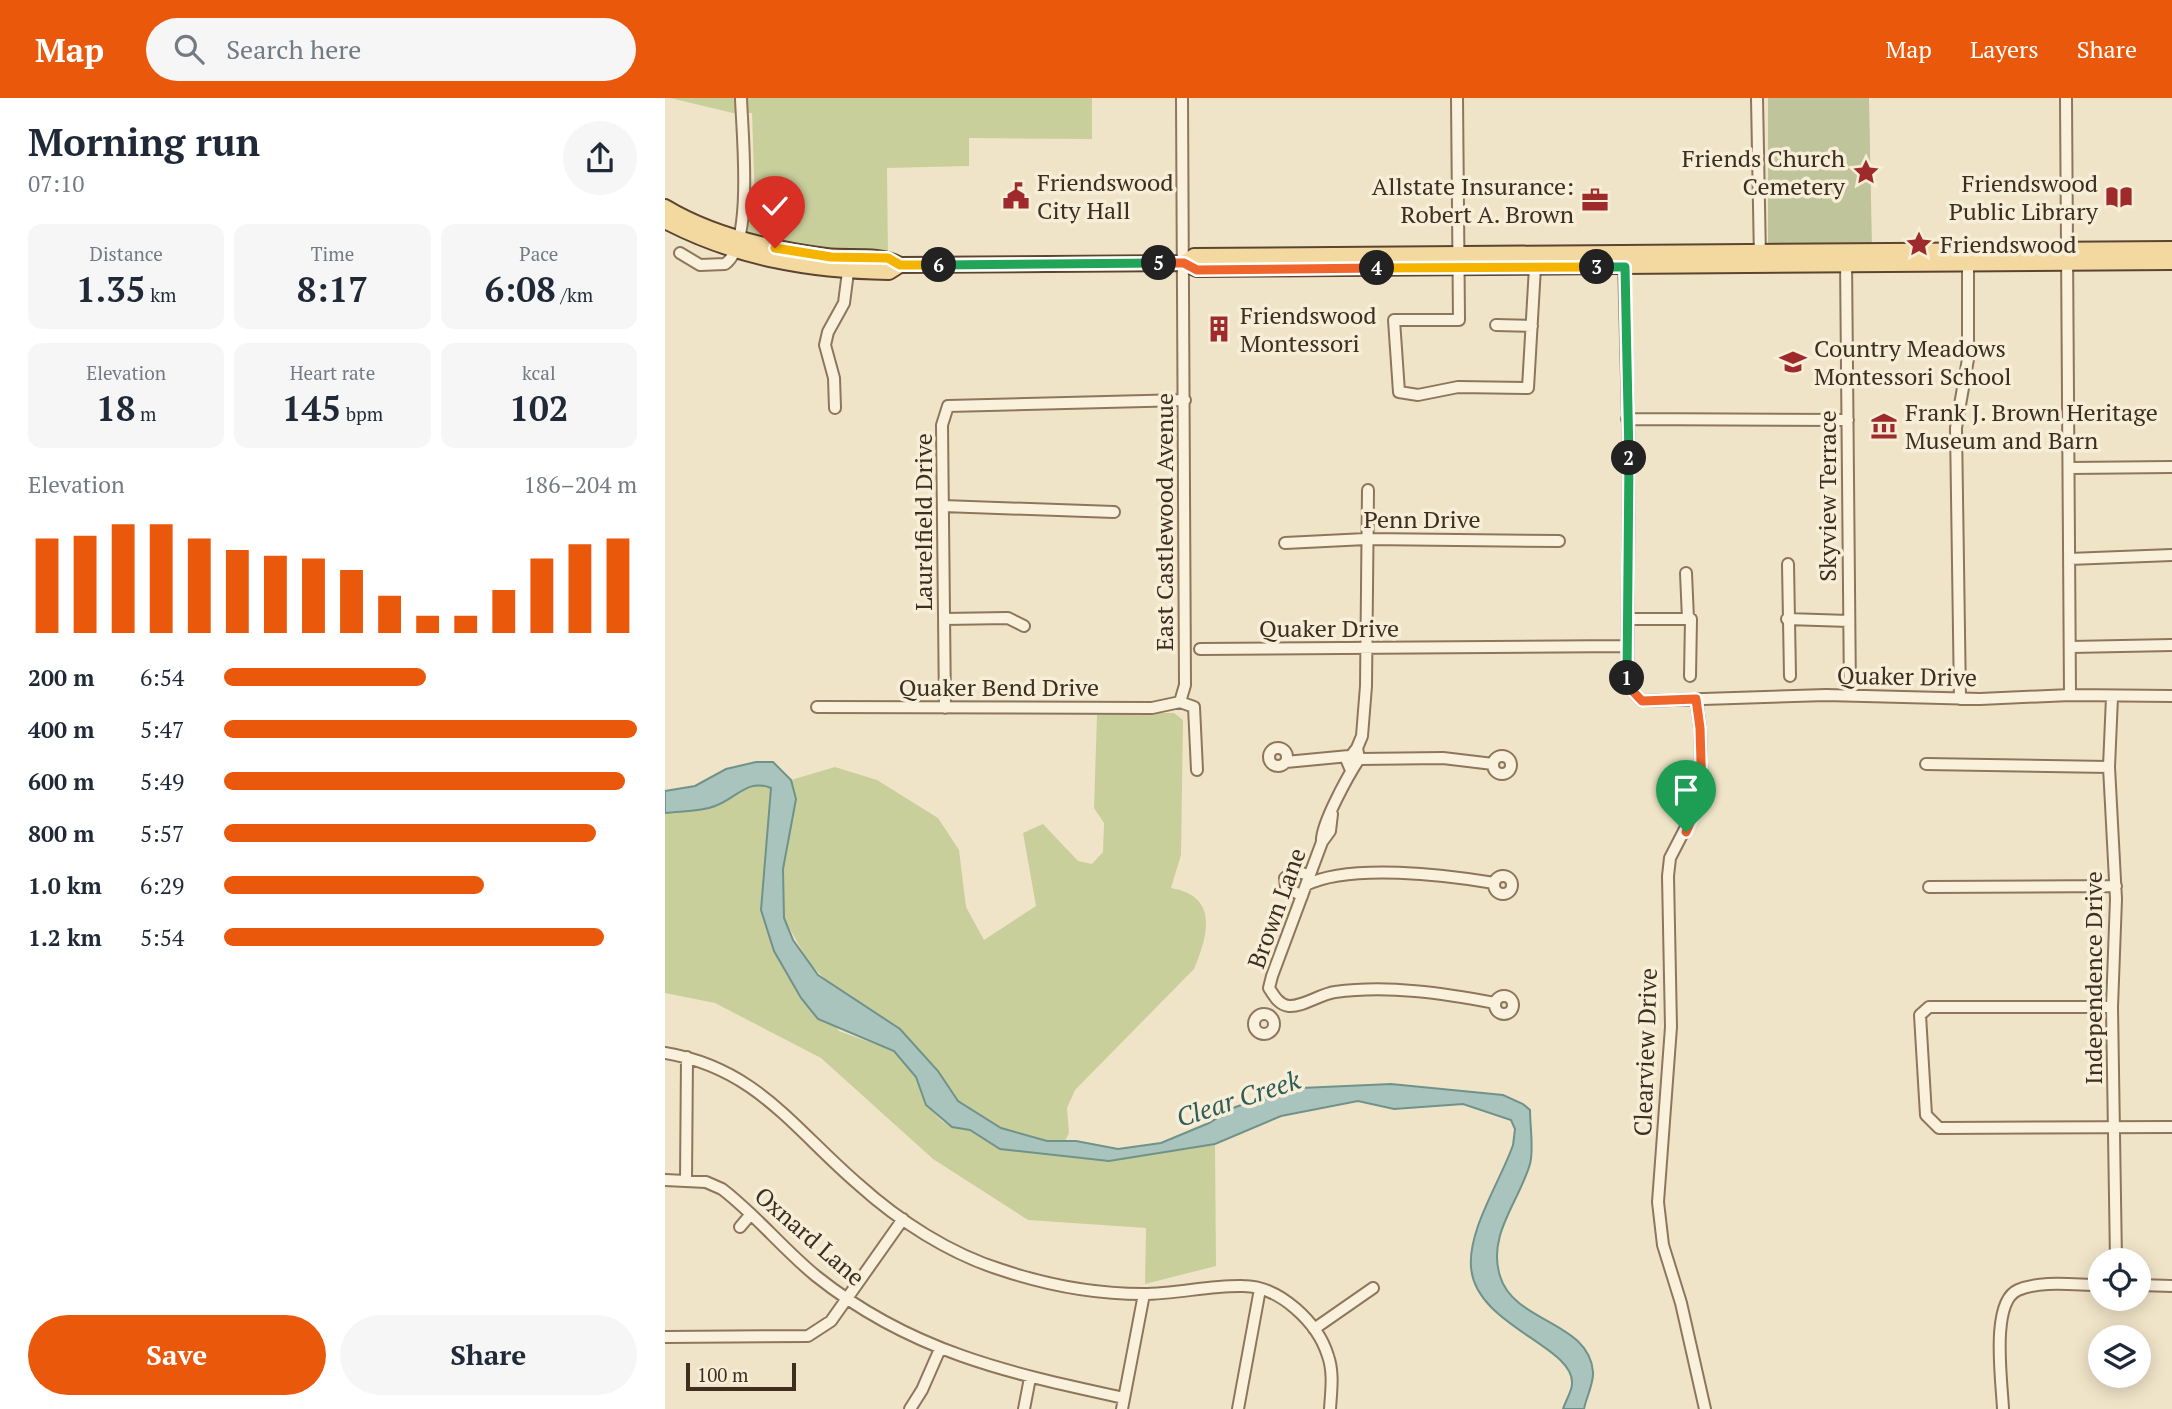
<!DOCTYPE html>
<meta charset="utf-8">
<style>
:root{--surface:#fff;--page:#f6f6f7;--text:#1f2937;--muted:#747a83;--accent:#ea580c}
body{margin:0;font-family:"PT Serif",serif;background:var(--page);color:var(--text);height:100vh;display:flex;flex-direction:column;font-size:26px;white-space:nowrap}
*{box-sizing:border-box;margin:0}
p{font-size:23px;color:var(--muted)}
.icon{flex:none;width:38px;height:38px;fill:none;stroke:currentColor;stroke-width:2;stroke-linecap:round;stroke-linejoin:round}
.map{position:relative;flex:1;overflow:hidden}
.side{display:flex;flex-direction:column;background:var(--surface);width:665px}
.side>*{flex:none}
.controls{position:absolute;left:1423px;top:1150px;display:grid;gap:14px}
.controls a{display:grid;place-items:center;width:63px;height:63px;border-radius:50%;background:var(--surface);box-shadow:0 4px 18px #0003;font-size:35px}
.scale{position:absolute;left:21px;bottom:18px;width:110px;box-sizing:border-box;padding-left:7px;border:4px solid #3d2e20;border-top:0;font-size:19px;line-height:24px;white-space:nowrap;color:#3d2e20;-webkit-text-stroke:5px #f7eed8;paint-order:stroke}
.pin{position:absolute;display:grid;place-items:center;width:60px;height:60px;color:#fff;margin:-72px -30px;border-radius:50% 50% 50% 0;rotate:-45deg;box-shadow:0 0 7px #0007}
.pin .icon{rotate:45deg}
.km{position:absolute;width:35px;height:35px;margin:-18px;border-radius:50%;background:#222;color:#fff;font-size:19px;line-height:35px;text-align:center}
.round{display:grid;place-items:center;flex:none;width:74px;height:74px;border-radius:37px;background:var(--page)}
.head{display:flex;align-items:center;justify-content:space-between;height:119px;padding:0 28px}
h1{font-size:38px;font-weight:800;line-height:52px}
.figures{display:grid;grid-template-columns:repeat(3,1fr);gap:10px;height:119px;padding:7px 28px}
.figures div{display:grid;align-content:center;border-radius:14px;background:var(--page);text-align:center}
.figures b{font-size:35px;font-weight:800}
.figures small{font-size:19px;font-weight:400}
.figures p{font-size:19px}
.chart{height:196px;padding:14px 28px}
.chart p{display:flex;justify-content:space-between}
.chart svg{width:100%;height:126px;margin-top:7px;stroke:var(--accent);stroke-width:6}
.primary-button{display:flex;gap:14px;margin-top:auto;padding:14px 28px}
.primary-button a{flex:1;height:80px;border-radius:42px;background:var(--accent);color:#fff;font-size:28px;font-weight:800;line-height:80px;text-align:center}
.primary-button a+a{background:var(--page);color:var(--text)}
ul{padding:0 28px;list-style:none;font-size:23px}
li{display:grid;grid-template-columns:112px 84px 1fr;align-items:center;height:52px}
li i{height:18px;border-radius:9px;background:var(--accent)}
header{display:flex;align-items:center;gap:42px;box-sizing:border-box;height:98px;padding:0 35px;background:var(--accent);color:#fff}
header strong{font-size:33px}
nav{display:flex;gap:38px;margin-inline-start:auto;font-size:24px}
.search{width:490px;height:63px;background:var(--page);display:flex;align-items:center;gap:18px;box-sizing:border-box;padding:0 24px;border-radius:38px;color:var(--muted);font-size:26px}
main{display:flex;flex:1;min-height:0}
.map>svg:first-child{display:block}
.green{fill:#c9cf9b}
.cemetery{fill:#bfc49a}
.water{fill:#a9c4bc;stroke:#6f938a;stroke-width:2}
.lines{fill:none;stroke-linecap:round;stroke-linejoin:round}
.minor-casing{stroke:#8d765c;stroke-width:14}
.major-casing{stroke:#5b4430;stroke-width:18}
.minor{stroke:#faf1dc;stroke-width:10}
.major{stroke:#f3d9a0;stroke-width:14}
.split-1-casing{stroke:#fff;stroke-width:14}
.split-2-casing{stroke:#fff;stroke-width:14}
.split-3-casing{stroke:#fff;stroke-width:14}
.split-4-casing{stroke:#fff;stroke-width:14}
.split-5-casing{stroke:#fff;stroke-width:14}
.split-6-casing{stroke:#fff;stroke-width:14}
.split-7-casing{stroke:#fff;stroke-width:14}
.split-1{stroke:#f0652b;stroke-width:9}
.split-2{stroke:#22a559;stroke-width:9}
.split-3{stroke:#22a559;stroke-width:9}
.split-4{stroke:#f5b400;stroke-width:9}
.split-5{stroke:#f0652b;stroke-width:9}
.split-6{stroke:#22a559;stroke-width:9}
.split-7{stroke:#f5b400;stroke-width:9}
.labels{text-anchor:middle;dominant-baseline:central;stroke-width:7;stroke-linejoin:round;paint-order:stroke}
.poi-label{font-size:24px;fill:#3d2e20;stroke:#f7eed8;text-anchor:start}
.street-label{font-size:24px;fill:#3d2e20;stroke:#f7eed8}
.water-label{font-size:26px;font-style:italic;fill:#2f5d5a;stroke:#f7eed8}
</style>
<header>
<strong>Map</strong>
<div class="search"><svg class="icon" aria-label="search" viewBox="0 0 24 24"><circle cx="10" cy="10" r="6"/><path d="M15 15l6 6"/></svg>Search here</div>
<nav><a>Map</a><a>Layers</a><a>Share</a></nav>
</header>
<main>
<section class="side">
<div class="head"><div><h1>Morning run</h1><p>07:10</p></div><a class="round"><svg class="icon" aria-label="share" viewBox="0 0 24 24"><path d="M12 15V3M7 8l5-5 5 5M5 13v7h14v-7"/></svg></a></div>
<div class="figures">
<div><p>Distance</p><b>1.35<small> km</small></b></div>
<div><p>Time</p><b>8:17</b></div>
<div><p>Pace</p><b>6:08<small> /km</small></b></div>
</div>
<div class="figures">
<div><p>Elevation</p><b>18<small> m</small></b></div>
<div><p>Heart rate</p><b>145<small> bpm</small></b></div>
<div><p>kcal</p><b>102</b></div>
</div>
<div class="chart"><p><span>Elevation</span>186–204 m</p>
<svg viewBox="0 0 160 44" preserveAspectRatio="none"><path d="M5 44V11M15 44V10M25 44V6M35 44V6M45 44V11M55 44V15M65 44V17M75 44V18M85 44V22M95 44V31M105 44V38M115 44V38M125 44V29M135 44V18M145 44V13M155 44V11"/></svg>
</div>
<ul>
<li><b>200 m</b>6:54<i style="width:49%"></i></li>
<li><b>400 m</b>5:47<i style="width:100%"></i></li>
<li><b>600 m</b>5:49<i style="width:97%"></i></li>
<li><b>800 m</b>5:57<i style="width:90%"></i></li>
<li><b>1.0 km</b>6:29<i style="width:63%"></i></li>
<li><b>1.2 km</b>5:54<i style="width:92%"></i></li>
</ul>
<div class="primary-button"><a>Save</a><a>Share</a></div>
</section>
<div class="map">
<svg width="1507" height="1311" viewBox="0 0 1507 1311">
<rect width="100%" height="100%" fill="#f0e4c8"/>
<path class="green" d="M5 0H427V41L304 40V68L222 70 223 156H182L89 139 83 135V108L90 106 87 15H68Z
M454 615H509L518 622 516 757 506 790C553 798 544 835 529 871L410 992 402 1010 404 1035 400 1043H382L336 1030 293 1003 273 973 235 931 170 891 143 864 119 820V756L131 701 126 682 170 669 212 682 273 720 294 752 301 809 319 842 371 808 358 735 378 726 413 763 427 766 438 754 439 725 429 710 432 617Z
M96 686 106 690 107 695 96 812 174 933 229 953 251 979 261 1007 277 1023 286 1029 305 1032 335 1051 444 1063 550 1046 551 1168 480 1186 481 1130 363 1122 268 1061 156 960 50 905 0 895V715L51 708 81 690Z"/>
<path class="cemetery" d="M1103 0H1204L1207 150 1103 152Z"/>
<path class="water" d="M91 664H108L126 682 131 701 118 771 119 820 128 842 153 877 235 931 273 973 293 1003 336 1030 382 1043H411L453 1051 496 1045 544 1025 568 1010 604 997 636 990 726 986 838 997 858 1006 865 1012C865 1029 869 1051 865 1066 854 1104 822 1137 835 1178 849 1225 924 1223 928 1274 929 1285 921 1300 919 1311H898C900 1304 907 1293 907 1286 910 1248 810 1228 806 1169 803 1131 836 1082 848 1047L850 1031 846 1022 798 1006 729 1011 693 1003 616 1018 550 1046 444 1063 335 1051 305 1032 287 1029 261 1007 251 979 229 953 153 921 136 900 109 853 96 812 106 690C82 680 71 701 50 708 35 714 16 713 0 715V693L30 688 61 671Z"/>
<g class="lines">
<g class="minor-casing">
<path id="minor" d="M792 0 794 222H729L734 294 753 297 793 289 863 290 870 169
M1092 0 1095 161
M1401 0 1405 597
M15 155 35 167 60 166C89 147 77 34 76 0
M1181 161 1185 598
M959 162 964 359 962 587 977 603 1161 597 1315 601 1405 597 1507 598
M831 227 867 228
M170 310 169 280 160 247 163 234 179 205 184 166
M962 321 1183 322
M1404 370 1507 369
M278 408 449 414
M620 445 701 441 894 443
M1404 461 1507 457
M1123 466 1125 578
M1021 475 1023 521
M279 521 343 520 359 528
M963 521H1026L1025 578
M1122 521 1184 523
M1406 549 1507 547
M535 551 962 548
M1447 599 1444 669 1451 801 1447 909 1451 1162
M1031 601 1035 630 1037 698 1005 760 1003 778 1006 929 993 1104 998 1147 1016 1205 1040 1311
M1295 601 1291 330 1303 261V160
M515 604 520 587 517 0
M515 604 529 609 532 672
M152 609 487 610 515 604
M280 610 277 327 283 308 520 302
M604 659a9 9 0 1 1 18 0a9 9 0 1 1-18 0Z
M692 650 697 638 701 588 703 392
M828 667a9 9 0 1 1 18 0a9 9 0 1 1-18 0Z
M694 661 778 660 828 666
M621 664 684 658
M1261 666 1444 669
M685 670 682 663 692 650 694 661C684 676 655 728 657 744L607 878 604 890C609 898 614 907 624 908 638 909 655 896 670 894 723 887 778 895 830 905
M657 744 665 733 667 716
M829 787a9 9 0 1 1 18 0a9 9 0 1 1-18 0Z
M641 787C685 765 781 777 829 785
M1264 789 1451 788
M637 798 621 789 620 780 629 773 644 777
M830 907a9 9 0 1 1 18 0a9 9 0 1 1-18 0Z
M1447 909H1264L1255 917 1261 1017 1274 1030 1507 1029
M589 926a10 10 0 1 1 20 0a10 10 0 1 1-20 0Z
M0 955C91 970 128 1030 193 1086 234 1123 285 1156 337 1172 382 1187 431 1196 478 1196 512 1196 545 1187 578 1188 615 1188 653 1225 663 1258 669 1275 666 1294 665 1311
M0 1082 41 1084 57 1091C91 1117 118 1151 151 1178 246 1254 344 1275 459 1300
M21 1082 22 959
M75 1129 86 1116
M1474 1187 1507 1188
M649 1231 708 1190
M0 1239 143 1238 166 1223 238 1121
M245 1311 257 1292 275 1251
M359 1311 365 1280
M457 1311 479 1196
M573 1311 595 1191
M1338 1311C1337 1284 1325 1204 1353 1192 1376 1182 1410 1187 1435 1187"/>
</g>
<g class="major-casing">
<path id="major" d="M0 109C48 138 106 151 161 158 185 161 213 155 235 167L519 165 532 171 1507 164
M0 123C71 160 145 173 224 174L235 167
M519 165 529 158 1507 151"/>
</g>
<use href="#minor" class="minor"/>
<use href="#major" class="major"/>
</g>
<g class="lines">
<g class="split-1-casing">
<path id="split-1" d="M962 580V587L977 603 1031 601 1035 630 1037 698 1021 734"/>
</g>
<g class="split-2-casing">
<path id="split-2" d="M962 580 964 360"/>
</g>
<g class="split-3-casing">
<path id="split-3" d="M932 169H960L964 360"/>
</g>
<g class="split-4-casing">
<path id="split-4" d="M712 170 932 169"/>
</g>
<g class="split-5-casing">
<path id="split-5" d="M494 165H519L532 172 712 170"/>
</g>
<g class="split-6-casing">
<path id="split-6" d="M274 167 494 165"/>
</g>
<g class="split-7-casing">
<path id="split-7" d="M110 150 166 159 223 160 235 167H274"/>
</g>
<use href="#split-1" class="split-1"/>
<use href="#split-2" class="split-2"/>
<use href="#split-3" class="split-3"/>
<use href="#split-4" class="split-4"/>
<use href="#split-5" class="split-5"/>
<use href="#split-6" class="split-6"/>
<use href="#split-7" class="split-7"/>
</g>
<defs>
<g id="sight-bare" transform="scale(2.1)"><path d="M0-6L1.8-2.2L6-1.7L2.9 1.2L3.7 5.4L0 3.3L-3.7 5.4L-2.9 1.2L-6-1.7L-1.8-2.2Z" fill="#9e2a2b" stroke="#f7eed8" stroke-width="2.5" paint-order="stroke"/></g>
<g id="civic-bare" transform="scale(2.1)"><path d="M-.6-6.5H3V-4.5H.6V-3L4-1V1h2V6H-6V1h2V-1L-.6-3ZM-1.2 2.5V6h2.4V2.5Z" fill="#9e2a2b" stroke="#f7eed8" stroke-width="2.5" paint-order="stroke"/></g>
<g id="library-bare" transform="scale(2.1)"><path d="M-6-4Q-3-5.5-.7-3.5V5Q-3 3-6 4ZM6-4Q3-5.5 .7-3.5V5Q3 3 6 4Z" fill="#9e2a2b" stroke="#f7eed8" stroke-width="2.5" paint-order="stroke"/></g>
<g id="office-bare" transform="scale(2.1)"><path d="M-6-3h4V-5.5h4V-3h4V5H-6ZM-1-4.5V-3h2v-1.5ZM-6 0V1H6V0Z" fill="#9e2a2b" stroke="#f7eed8" stroke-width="2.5" paint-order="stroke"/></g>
<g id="building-bare" transform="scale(2.1)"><path d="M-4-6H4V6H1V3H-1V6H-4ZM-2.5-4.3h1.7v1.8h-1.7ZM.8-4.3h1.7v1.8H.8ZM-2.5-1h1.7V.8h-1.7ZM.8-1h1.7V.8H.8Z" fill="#9e2a2b" stroke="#f7eed8" stroke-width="2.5" paint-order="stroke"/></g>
<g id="school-bare" transform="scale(2.1)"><path d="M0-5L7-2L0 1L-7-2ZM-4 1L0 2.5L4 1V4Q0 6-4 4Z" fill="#9e2a2b" stroke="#f7eed8" stroke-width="2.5" paint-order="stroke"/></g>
<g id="museum-bare" transform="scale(2.1)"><path d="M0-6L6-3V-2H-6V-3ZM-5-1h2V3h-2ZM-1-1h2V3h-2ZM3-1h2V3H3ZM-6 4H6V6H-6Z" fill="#9e2a2b" stroke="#f7eed8" stroke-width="2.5" paint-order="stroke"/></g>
</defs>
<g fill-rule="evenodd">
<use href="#sight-bare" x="1201" y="74"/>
<use href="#civic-bare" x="351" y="98"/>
<use href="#library-bare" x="1454" y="99"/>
<use href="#office-bare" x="930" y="102"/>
<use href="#sight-bare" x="1254" y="146"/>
<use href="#building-bare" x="554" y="231"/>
<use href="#school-bare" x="1128" y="264"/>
<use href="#museum-bare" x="1219" y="328"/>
</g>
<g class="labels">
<g class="poi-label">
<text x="1180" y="60" text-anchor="end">Friends Church<tspan x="1180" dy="28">Cemetery</tspan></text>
<text x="372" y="84">Friendswood<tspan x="372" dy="28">City Hall</tspan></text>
<text x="1433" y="85" text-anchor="end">Friendswood<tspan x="1433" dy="28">Public Library</tspan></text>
<text x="909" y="88" text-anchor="end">Allstate Insurance:<tspan x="909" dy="28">Robert A. Brown</tspan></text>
<text x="1275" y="146">Friendswood</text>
<text x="575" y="217">Friendswood<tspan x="575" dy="28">Montessori</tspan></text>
<text x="1149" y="250">Country Meadows<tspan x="1149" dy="28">Montessori School</tspan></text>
<text x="1240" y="314">Frank J. Brown Heritage<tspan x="1240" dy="28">Museum and Barn</tspan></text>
</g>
<g class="street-label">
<text transform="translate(1162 398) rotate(-90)">Skyview Terrace</text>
<text x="757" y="421">Penn Drive</text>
<text transform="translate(258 424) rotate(-90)">Laurelfield Drive</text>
<text transform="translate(499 424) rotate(-90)">East Castlewood Avenue</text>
<text x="664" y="530">Quaker Drive</text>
<text transform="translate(1242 578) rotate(1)">Quaker Drive</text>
<text x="334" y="589">Quaker Bend Drive</text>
<text transform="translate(611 810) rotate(-70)">Brown Lane</text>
<text transform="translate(1428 880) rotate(-90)">Independence Drive</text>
<text transform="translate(980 954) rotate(-88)">Clearview Drive</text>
<text transform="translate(145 1138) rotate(41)">Oxnard Lane</text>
</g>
<g class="water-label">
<text transform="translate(573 1000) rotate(-18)">Clear Creek</text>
</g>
</g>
</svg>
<div class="controls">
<a><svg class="icon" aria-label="locate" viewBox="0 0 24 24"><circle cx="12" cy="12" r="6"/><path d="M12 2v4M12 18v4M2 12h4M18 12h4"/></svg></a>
<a><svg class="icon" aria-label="layers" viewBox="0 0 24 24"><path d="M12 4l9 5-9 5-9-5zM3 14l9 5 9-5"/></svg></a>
</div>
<div class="scale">100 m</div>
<div class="pin" style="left:1021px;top:734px;background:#1e9e55"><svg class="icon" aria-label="arrive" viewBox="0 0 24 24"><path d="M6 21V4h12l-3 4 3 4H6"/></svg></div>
<div class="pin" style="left:110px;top:150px;background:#d93025"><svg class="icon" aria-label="check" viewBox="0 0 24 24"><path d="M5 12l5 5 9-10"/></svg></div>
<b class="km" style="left:962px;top:580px">1</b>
<b class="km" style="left:964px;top:360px">2</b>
<b class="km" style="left:932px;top:169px">3</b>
<b class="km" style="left:712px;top:170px">4</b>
<b class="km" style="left:494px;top:165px">5</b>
<b class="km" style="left:274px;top:167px">6</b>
</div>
</main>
